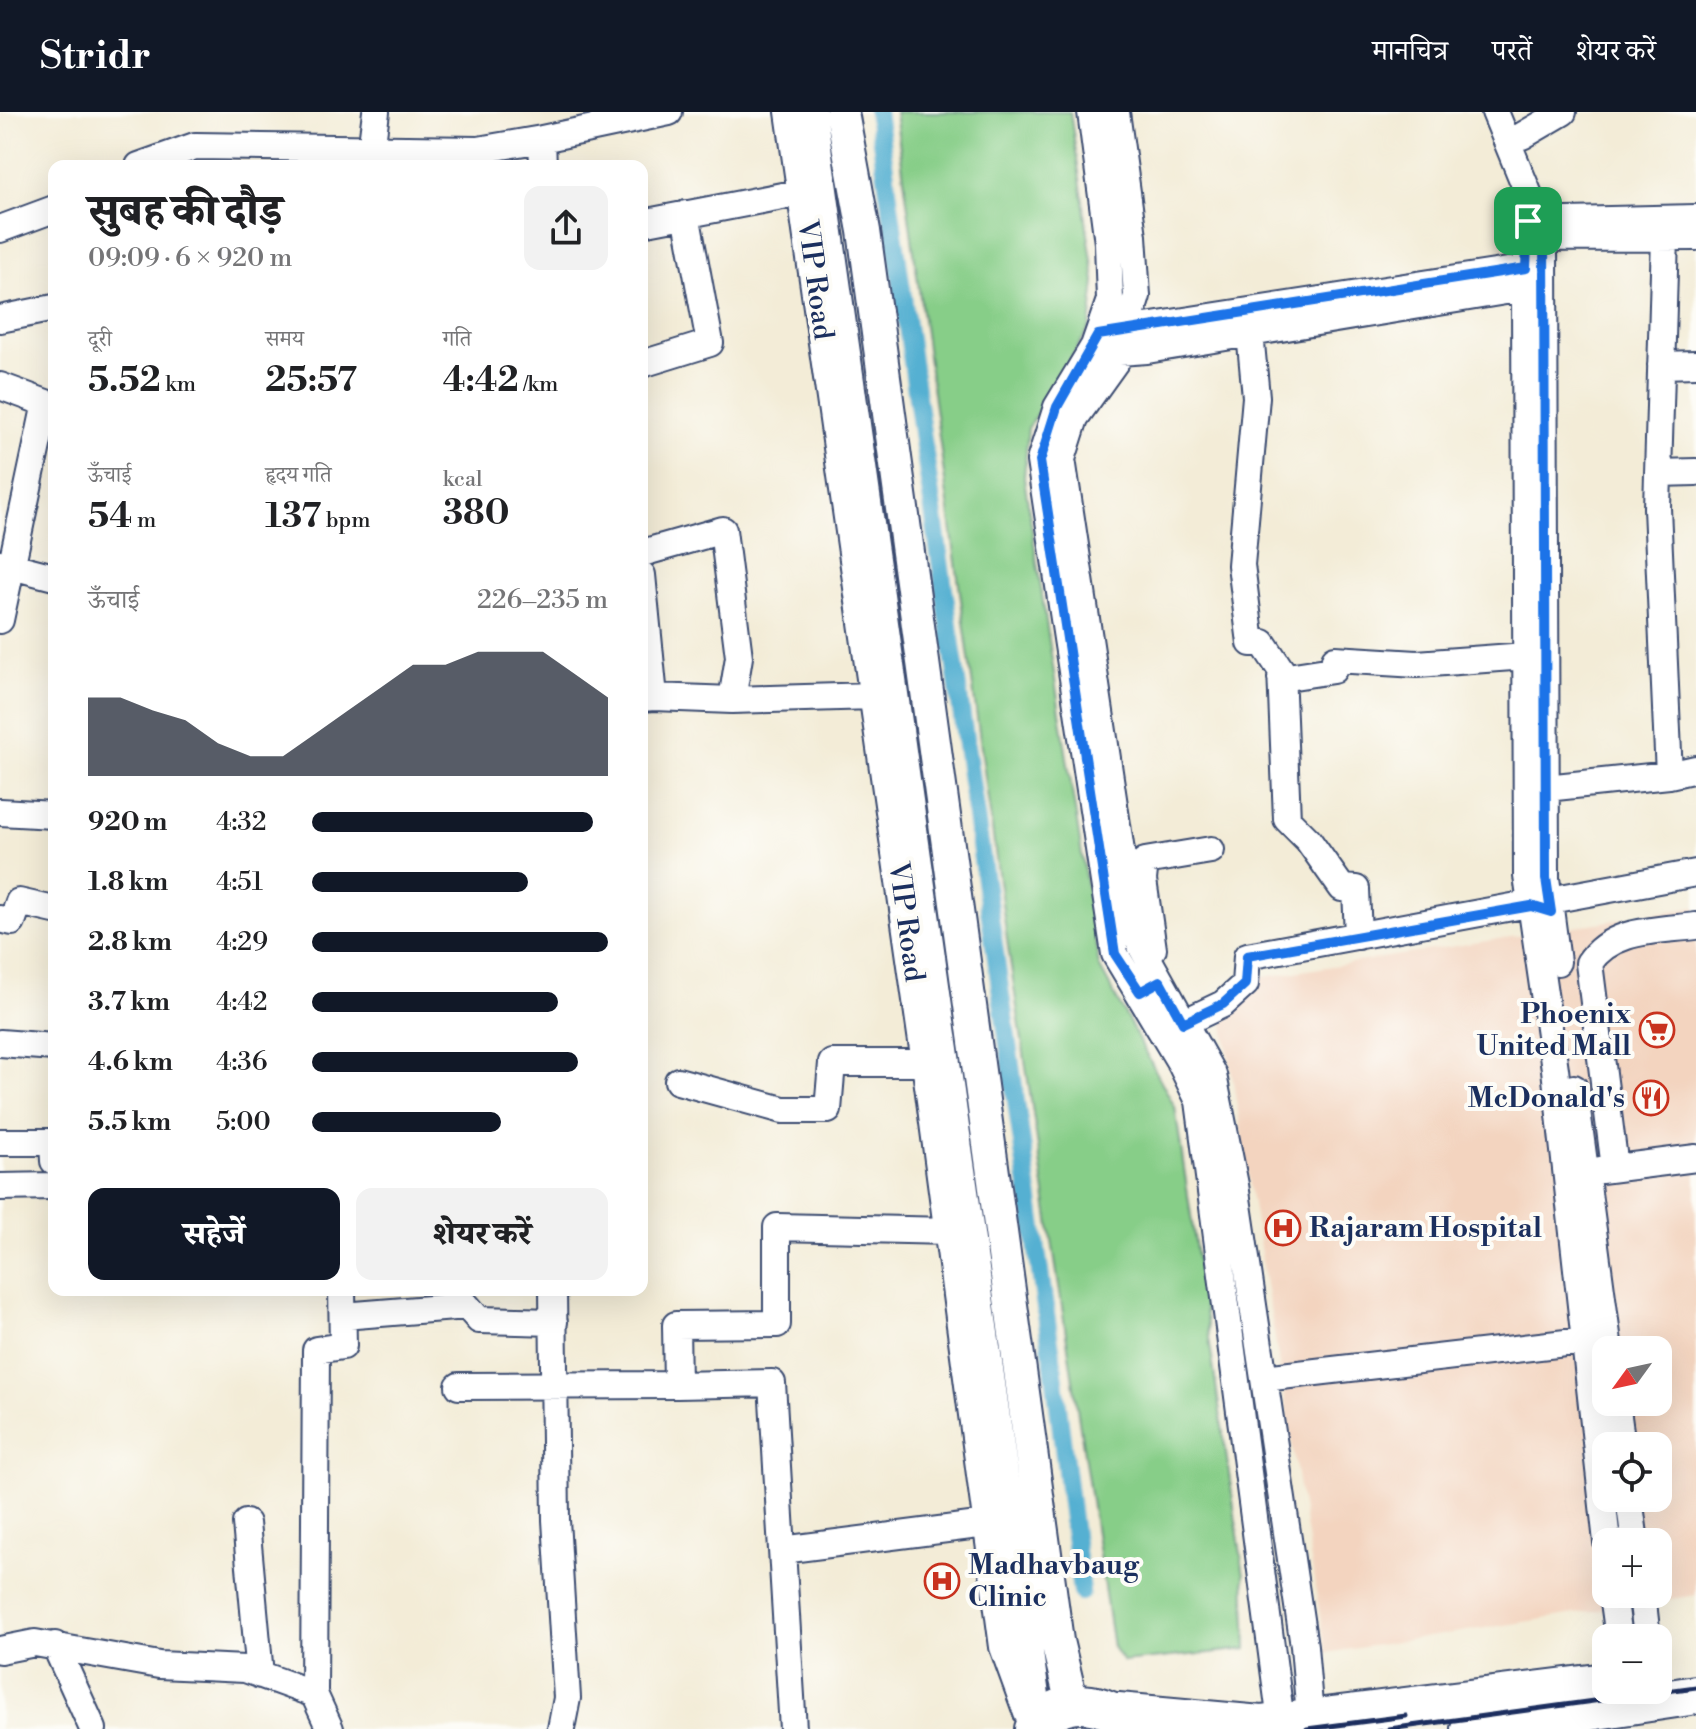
<!DOCTYPE html>
<html lang="hi">
<meta charset="utf-8">
<style>
:root{--surface:#fff;--page:#f2f2f2;--text:#202124;--muted:#757577;--accent:#111827}
body{margin:0;font-family:"Libre Bodoni","Noto Serif Devanagari",serif;background:var(--page);color:var(--text);height:100vh;display:flex;flex-direction:column;font-size:30px;white-space:nowrap}
*{box-sizing:border-box;margin:0}
p{font-size:26px;color:var(--muted)}
.icon{flex:none;width:44px;height:44px;fill:none;stroke:currentColor;stroke-width:2;stroke-linecap:round;stroke-linejoin:round}
.map{position:relative;flex:1;overflow:hidden}
.panel{position:absolute;left:48px;top:48px;width:600px;height:1136px;display:flex;flex-direction:column;background:var(--surface);border-radius:16px;box-shadow:0 8px 32px #0002}
.panel>*{flex:none}
.needle{width:52px;rotate:237deg}
.fabs{position:absolute;left:1592px;top:1224px;display:grid;gap:16px}
.fabs a{display:grid;place-items:center;width:80px;height:80px;border-radius:16px;background:var(--surface);box-shadow:0 8px 32px #0002;font-size:40px}
.pin{position:absolute;display:grid;place-items:center;width:68px;height:68px;color:#fff;margin:-34px;border-radius:16px;box-shadow:0 4px 12px #0006}
.round{display:grid;place-items:center;flex:none;width:84px;height:84px;border-radius:16px;background:var(--page)}
.overview{display:flex;align-items:center;justify-content:space-between;height:136px;padding:0 40px}
h1{font-size:44px;font-weight:800;line-height:60px}
.metrics{display:grid;grid-template-columns:repeat(3,1fr);gap:12px;height:136px;padding:8px 40px}
.metrics div{display:grid;align-content:center}
.metrics b{font-size:34px;font-weight:800}
.metrics small{font-size:22px;font-weight:400}
.metrics p{font-size:22px}
.chart{height:224px;padding:16px 40px}
.chart p{display:flex;justify-content:space-between}
.chart svg{width:100%;height:144px;margin-top:8px;fill:var(--accent);opacity:.7}
.cta{display:flex;gap:16px;margin-top:auto;padding:16px 40px}
.cta a{flex:1;height:92px;border-radius:16px;background:var(--accent);color:#fff;font-size:32px;font-weight:800;line-height:92px;text-align:center}
.cta a+a{background:var(--page);color:var(--text)}
ul{padding:0 40px;list-style:none;font-size:26px}
li{display:grid;grid-template-columns:128px 96px 1fr;align-items:center;height:60px}
li i{height:20px;border-radius:10px;background:var(--accent)}
header{display:flex;align-items:center;gap:48px;box-sizing:border-box;height:112px;padding:0 40px;background:var(--accent);color:#fff}
header strong{font-size:38px}
nav{display:flex;gap:44px;margin-inline-start:auto;font-size:28px}
.map>svg:first-child{display:block}
.built{fill:#f3d4bf;fill-rule:evenodd}
.green{fill:#87ce88;stroke:#517e73;stroke-width:2}
.lines{fill:none;stroke-linecap:round;stroke-linejoin:round}
.canal{stroke:#54b0d2;stroke-width:18}
.minor-casing{stroke:#3b4b70;stroke-width:30}
.major-casing{stroke:#3b4b70;stroke-width:36}
.highway-casing{stroke:#3b4b70;stroke-width:42}
.minor{stroke:#fff;stroke-width:26}
.major{stroke:#fff;stroke-width:32}
.highway{stroke:#fff;stroke-width:38}
.rail{stroke:#1b2f5e;stroke-width:5}
.route-casing{stroke:#fff;stroke-width:16}
.route{stroke:#1a73e8;stroke-width:10}
.labels{text-anchor:middle;dominant-baseline:central;stroke-width:8;stroke-linejoin:round;paint-order:stroke}
.street-label{font-size:28px;fill:#1b2f5e;stroke:#fdfcf7}
.poi-label{font-size:28px;font-weight:bold;fill:#1b2f5e;stroke:#fdfcf7;text-anchor:end}
</style>
<header>
<strong>Stridr</strong>
<nav><a>मानचित्र</a><a>परतें</a><a>शेयर करें</a></nav>
</header>
<div class="map">
<svg width="1696" height="1617" viewBox="0 0 1696 1617">
<rect width="100%" height="100%" fill="#fdfcf7"/>
<filter id="ink" filterUnits="userSpaceOnUse"><feTurbulence type="fractalNoise" baseFrequency=".0125" numOctaves="2"/><feDisplacementMap in="SourceGraphic" scale="16" xChannelSelector="R" yChannelSelector="G"/><feConvolveMatrix kernelMatrix="1 2 1 2 8 2 1 2 1" color-interpolation-filters="sRGB"/></filter>
<filter id="wash" filterUnits="userSpaceOnUse"><feTurbulence type="fractalNoise" baseFrequency=".006" numOctaves="4" result="noise"/><feDisplacementMap in="SourceGraphic" scale="32" xChannelSelector="R" yChannelSelector="G"/><feGaussianBlur stdDeviation="1.8" result="paint"/><feColorMatrix in="noise" values="0 0 0 0 0 0 0 0 0 0 0 0 0 0 0 0 0 1.4 0 .05"/><feComposite in="paint" operator="in"/></filter>
<g filter="url(#wash)">
<rect width="100%" height="100%" fill="#f3ecd7"/>
<path class="built" d="M1696 795V1483L1326 1541 1223 907 1234 870ZM1606 1238H1658V1290H1606ZM1606 1334H1658V1386H1606ZM1606 1430H1658V1482H1606Z"/>
<path class="green" d="M895 0H1070L1095 169 1090 215 1028 316 1024 366 1099 854 1175 995 1244 1463 1247 1537 1123 1550 1113 1535 1008 835Z"/>
<g class="lines">
<path class="canal" d="M877 0 1052 1245 1081 1480"/>
</g>
</g>
<g filter="url(#ink)">
<g class="lines">
<g class="minor-casing">
<path id="minor" d="M789 0 925 951 1003 1535 1027 1601
M1091 0 1108 131 1110 188 1094 234 1057 295 1040 349 1115 842 1181 952 1199 989 1281 1610
M1116 0 1133 124 1137 184 1118 246 1075 306 1062 347 1131 806 1141 834 1213 963 1235 1073 1304 1534 1310 1605
M1495 0 1529 83 1525 184 1527 764 1555 957 1607 1430
M1522 24 1563 0
M139 54 195 34 478 38 542 27
M369 54 376 0
M543 54 542 27 669 0
M1567 109 1696 106
M642 111 803 80
M0 117 54 97
M1665 125 1657 396 1669 663
M1527 126 1696 125
M1544 130 1546 766 1557 850
M0 207 54 196
M1113 220 1541 154
M1250 221 1256 285 1241 453 1251 531H1263L1281 558 1287 707 1308 728 1342 776 1356 777 1358 824
M1105 241 1147 238 1541 173
M642 252 710 231 686 102
M1661 253 1696 252
M0 274 54 294
M1658 361 1696 360
M642 441 723 418 739 545 732 588
M0 451 54 465
M642 463 654 585 642 586
M0 508 46 291
M1281 566 1333 558 1335 547 1417 552 1526 544
M654 585 732 588 874 584
M1546 676 1669 663 1696 657
M0 700 54 703
M0 807 12 810 19 790 54 798
M1153 837 1143 768 1145 749 1211 738
M1183 911 1223 892 1245 872 1247 844 1696 761
M0 931 54 935
M678 969 783 998H828L832 951H925
M1574 976 1609 1238
M0 1030H53L54 1049
M1615 1056 1589 851C1612 816 1658 819 1696 814
M1601 1058 1696 1046
M0 1075 54 1074
M553 1178 556 1408 567 1586 561 1617
M343 1204 467 1194 479 1208 554 1210
M1264 1266 1600 1227
M677 1273 772 1271 782 1438 986 1412
M459 1274 677 1273 676 1213 777 1212V1115L949 1119
M1616 1290 1622 1334
M1629 1386 1635 1430
M246 1411 260 1563
M782 1438 793 1617
M1613 1482 1619 1526
M1642 1482 1647 1526
M55 1533 93 1617
M0 1538 35 1531 159 1553 245 1557 314 1582 330 1617
M314 1582 316 1238 343 1234 342 1178"/>
</g>
<g class="major-casing">
<path id="major" d="M810 0 1037 1612
M842 0 864 119 1057 1529 1072 1592"/>
</g>
<g class="highway-casing">
<path id="highway" d="M1118 1600 1261 1613 1606 1570
M1034 1617C1062 1581 1104 1587 1134 1616
M1470 1617 1696 1583"/>
</g>
<use href="#minor" class="minor"/>
<use href="#major" class="major"/>
<use href="#highway" class="highway"/>
<path class="rail" d="M1307 1617 1406 1604
M1389 1617 1696 1575"/>
</g>
</g>
<g class="lines" filter="url(#ink)">
<g class="route-casing">
<path id="route" d="M1528 109H1544L1546 766 1551 800 1531 794 1247 844 1245 872 1223 892 1183 911 1160 869 1140 880 1115 842 1040 349 1057 295 1098 223 1526 156Z"/>
</g>
<use href="#route" class="route"/>
</g>
<defs>
<g id="supermarket-ring" transform="scale(1.8)"><circle r="9.5" fill="#fdfcf7" stroke="#c8321e" stroke-width="1.5"/><path d="M-6-5.5h2.5l.6 2H6L4.5 2H-2.5L-4.4-4H-6ZM-1.5 3.2a1.3 1.3 0 1 0 .1 0ZM3 3.2a1.3 1.3 0 1 0 .1 0Z" fill="#c8321e"/></g>
<g id="restaurant-ring" transform="scale(1.8)"><circle r="9.5" fill="#fdfcf7" stroke="#c8321e" stroke-width="1.5"/><path d="M-5-6h1v4h1v-4h1v4h1v-4h1v5L-1.5 .5V6h-2V.5L-5-1ZM5-6V6H3V1.5H1.5Q1.5-4 5-6Z" fill="#c8321e"/></g>
<g id="hospital-ring" transform="scale(1.8)"><circle r="9.5" fill="#fdfcf7" stroke="#c8321e" stroke-width="1.5"/><path d="M-5-5h3v3.5h4V-5h3V5h-3V1.5h-4V5h-3Z" fill="#c8321e"/></g>
</defs>
<g fill-rule="evenodd">
<use href="#supermarket-ring" x="1657" y="918"/>
<use href="#restaurant-ring" x="1651" y="986"/>
<use href="#hospital-ring" x="1283" y="1116"/>
<use href="#hospital-ring" x="942" y="1469"/>
</g>
<g class="labels">
<g class="street-label">
<text transform="translate(815 168) rotate(82)">VIP Road</text>
<text transform="translate(906 810) rotate(82)">VIP Road</text>
</g>
<g class="poi-label">
<text x="1631" y="902">Phoenix<tspan x="1631" dy="32">United Mall</tspan></text>
<text x="1625" y="986">McDonald's</text>
<text x="1309" y="1116" text-anchor="start">Rajaram Hospital</text>
<text x="968" y="1453" text-anchor="start">Madhavbaug<tspan x="968" dy="32">Clinic</tspan></text>
</g>
</g>
</svg>
<div class="fabs">
<a><svg class="needle" viewBox="-14 -14 28 28"><path d="M0-13l5 13h-10z" fill="#e53935"/><path d="M0 13l5-13h-10z" fill="#757577"/></svg></a>
<a><svg class="icon" aria-label="locate" viewBox="0 0 24 24"><circle cx="12" cy="12" r="6"/><path d="M12 2v4M12 18v4M2 12h4M18 12h4"/></svg></a>
<a>+</a>
<a>−</a>
</div>
<div class="pin" style="left:1528px;top:109px;background:#1e9e55"><svg class="icon" aria-label="arrive" viewBox="0 0 24 24"><path d="M6 21V4h12l-3 4 3 4H6"/></svg></div>
<section class="panel">
<div class="overview"><div><h1>सुबह की दौड़</h1><p>09:09 · 6 × 920 m</p></div><a class="round"><svg class="icon" aria-label="share" viewBox="0 0 24 24"><path d="M12 15V3M7 8l5-5 5 5M5 13v7h14v-7"/></svg></a></div>
<div class="metrics">
<div><p>दूरी</p><b>5.52<small> km</small></b></div>
<div><p>समय</p><b>25:57</b></div>
<div><p>गति</p><b>4:42<small> /km</small></b></div>
</div>
<div class="metrics">
<div><p>ऊँचाई</p><b>54<small> m</small></b></div>
<div><p>हृदय गति</p><b>137<small> bpm</small></b></div>
<div><p>kcal</p><b>380</b></div>
</div>
<div class="chart"><p><span>ऊँचाई</span>226–235 m</p>
<svg viewBox="0 0 160 44" preserveAspectRatio="none"><path d="M0 44V20L10 20L20 24L30 27L40 34L50 38L60 38L70 31L80 24L90 17L100 10L110 10L120 6L130 6L140 6L150 13L160 20V44z"/></svg>
</div>
<ul>
<li><b>920 m</b>4:32<i style="width:95%"></i></li>
<li><b>1.8 km</b>4:51<i style="width:73%"></i></li>
<li><b>2.8 km</b>4:29<i style="width:100%"></i></li>
<li><b>3.7 km</b>4:42<i style="width:83%"></i></li>
<li><b>4.6 km</b>4:36<i style="width:90%"></i></li>
<li><b>5.5 km</b>5:00<i style="width:64%"></i></li>
</ul>
<div class="cta"><a>सहेजें</a><a>शेयर करें</a></div>
</section>
</div>
